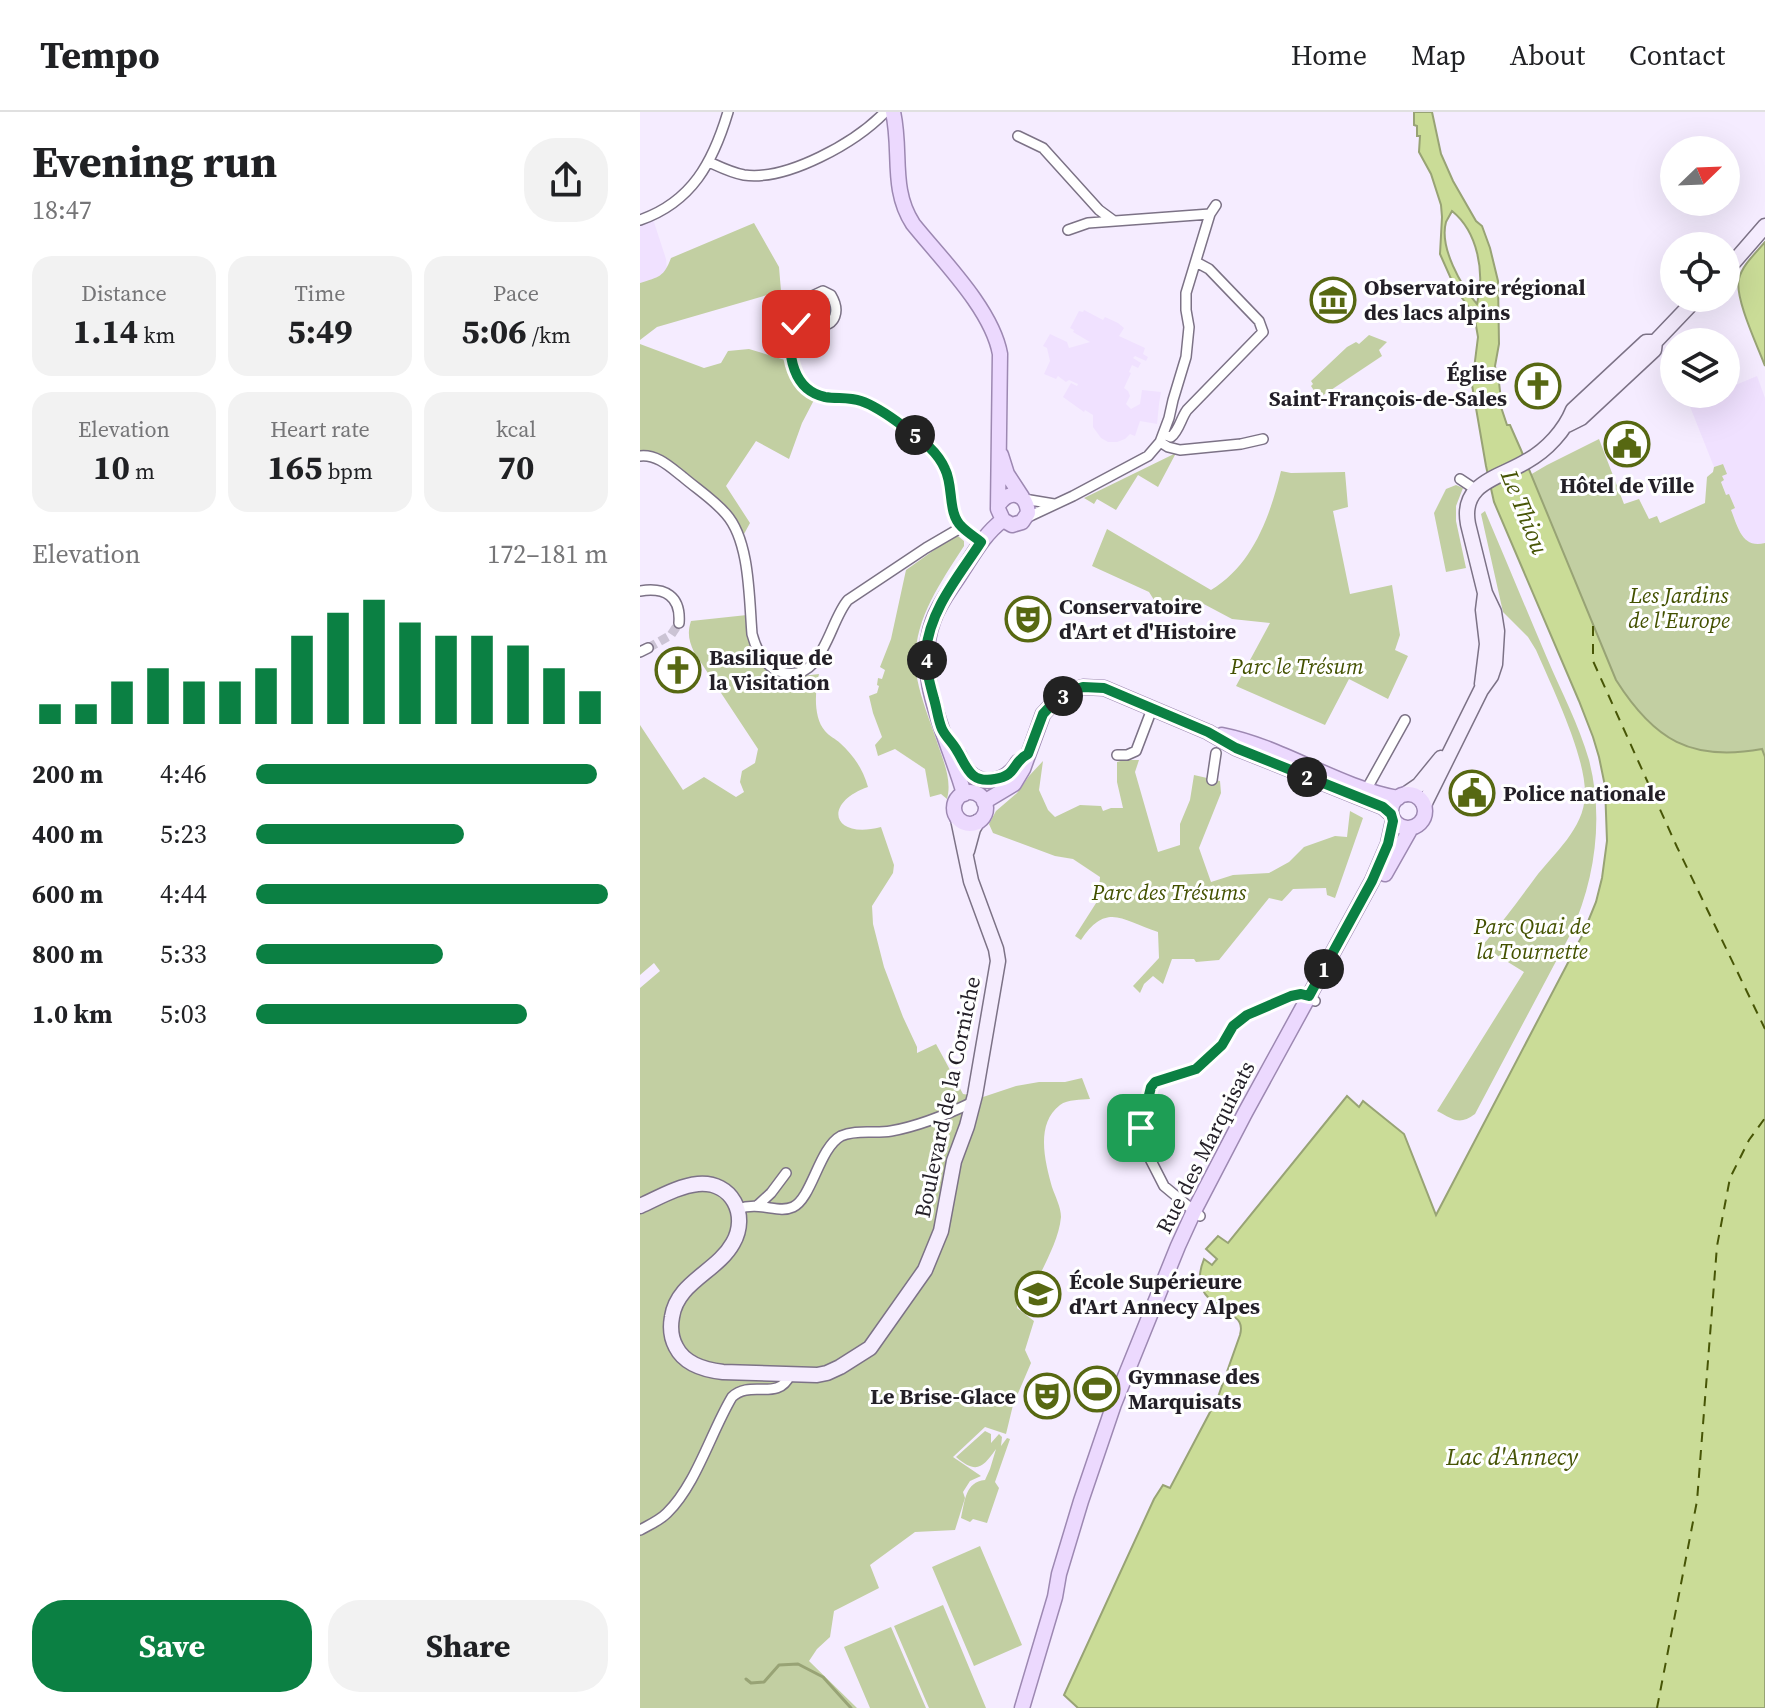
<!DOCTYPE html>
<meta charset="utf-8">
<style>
:root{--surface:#fff;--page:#f2f2f2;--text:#202124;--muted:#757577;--line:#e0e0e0;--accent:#0b8043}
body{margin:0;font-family:"Source Serif 4",serif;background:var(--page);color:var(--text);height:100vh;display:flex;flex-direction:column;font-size:30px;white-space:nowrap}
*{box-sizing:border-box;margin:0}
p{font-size:26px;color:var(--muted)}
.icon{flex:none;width:44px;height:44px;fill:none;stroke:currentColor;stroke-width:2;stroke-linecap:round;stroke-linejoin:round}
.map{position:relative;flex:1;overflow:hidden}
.side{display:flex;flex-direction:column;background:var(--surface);width:640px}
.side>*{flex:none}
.needle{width:52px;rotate:67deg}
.controls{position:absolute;left:1020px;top:24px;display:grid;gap:16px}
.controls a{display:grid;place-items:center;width:80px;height:80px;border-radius:50%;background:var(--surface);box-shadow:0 8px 32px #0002;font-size:40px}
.pin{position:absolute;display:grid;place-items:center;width:68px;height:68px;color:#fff;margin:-34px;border-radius:16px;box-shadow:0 4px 12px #0006}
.km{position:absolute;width:40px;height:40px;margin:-20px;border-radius:50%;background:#222;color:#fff;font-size:22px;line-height:40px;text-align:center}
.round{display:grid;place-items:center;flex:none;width:84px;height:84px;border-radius:32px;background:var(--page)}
.summary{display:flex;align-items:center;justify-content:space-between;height:136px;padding:0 32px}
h1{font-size:44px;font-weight:700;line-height:60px}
.figures{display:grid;grid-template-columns:repeat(3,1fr);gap:12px;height:136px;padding:8px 32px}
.figures div{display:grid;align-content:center;border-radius:20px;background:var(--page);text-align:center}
.figures b{font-size:34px;font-weight:700}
.figures small{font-size:22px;font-weight:400}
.figures p{font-size:22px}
.chart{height:224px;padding:16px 32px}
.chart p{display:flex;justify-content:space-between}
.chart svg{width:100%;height:144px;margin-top:8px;stroke:var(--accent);stroke-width:6}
.button{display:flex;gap:16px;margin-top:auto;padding:16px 32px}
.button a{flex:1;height:92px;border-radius:32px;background:var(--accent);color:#fff;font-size:32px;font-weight:700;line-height:92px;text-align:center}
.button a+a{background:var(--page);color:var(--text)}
ul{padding:0 32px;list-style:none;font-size:26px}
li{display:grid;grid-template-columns:128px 96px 1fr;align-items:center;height:60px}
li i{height:20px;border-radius:10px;background:var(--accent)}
header{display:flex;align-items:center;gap:48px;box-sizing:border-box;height:112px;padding:0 40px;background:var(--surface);border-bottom:2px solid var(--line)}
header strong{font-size:38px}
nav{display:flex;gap:44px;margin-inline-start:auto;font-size:28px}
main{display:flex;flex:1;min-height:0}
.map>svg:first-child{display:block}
.built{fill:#f0e1ff}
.green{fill:#c2cfa2}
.water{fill:#cadc97;stroke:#98a375;stroke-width:2;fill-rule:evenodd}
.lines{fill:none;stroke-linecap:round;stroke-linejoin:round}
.stream{stroke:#98a375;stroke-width:3}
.ferry{stroke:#475506;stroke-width:2;stroke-dasharray:10 8;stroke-linecap:butt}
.street-tunnel{stroke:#cbc3d4;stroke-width:9;stroke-dasharray:9 4.5;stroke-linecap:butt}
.street-casing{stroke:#7c7286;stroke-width:12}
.secondary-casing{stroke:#7c7286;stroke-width:17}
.primary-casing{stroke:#9d88b2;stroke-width:17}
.street{stroke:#fff;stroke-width:9}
.secondary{stroke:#f5ecfe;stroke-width:14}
.primary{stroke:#ecd9fe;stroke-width:14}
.route-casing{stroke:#fff;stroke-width:16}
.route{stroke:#0b8043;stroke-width:10}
.labels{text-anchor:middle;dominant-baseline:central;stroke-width:6;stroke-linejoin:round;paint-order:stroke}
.poi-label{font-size:22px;font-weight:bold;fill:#231f27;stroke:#fff;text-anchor:start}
.park-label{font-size:22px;font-style:italic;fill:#435100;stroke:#fff}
.street-label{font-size:22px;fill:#231f27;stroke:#fff}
.water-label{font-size:24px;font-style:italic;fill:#475506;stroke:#fff}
</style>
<header>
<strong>Tempo</strong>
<nav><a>Home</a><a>Map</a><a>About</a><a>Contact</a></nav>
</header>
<main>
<section class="side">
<div class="summary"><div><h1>Evening run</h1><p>18:47</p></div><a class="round"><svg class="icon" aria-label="share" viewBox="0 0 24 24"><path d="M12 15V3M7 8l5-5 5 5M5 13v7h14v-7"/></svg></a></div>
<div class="figures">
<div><p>Distance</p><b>1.14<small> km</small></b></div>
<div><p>Time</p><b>5:49</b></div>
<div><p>Pace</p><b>5:06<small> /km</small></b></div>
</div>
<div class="figures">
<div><p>Elevation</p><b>10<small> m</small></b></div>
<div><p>Heart rate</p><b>165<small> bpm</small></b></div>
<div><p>kcal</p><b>70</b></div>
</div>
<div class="chart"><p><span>Elevation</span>172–181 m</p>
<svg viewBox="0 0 160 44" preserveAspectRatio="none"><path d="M5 44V38M15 44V38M25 44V31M35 44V27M45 44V31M55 44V31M65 44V27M75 44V17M85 44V10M95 44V6M105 44V13M115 44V17M125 44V17M135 44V20M145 44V27M155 44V34"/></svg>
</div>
<ul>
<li><b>200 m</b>4:46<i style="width:97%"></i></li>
<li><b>400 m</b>5:23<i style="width:59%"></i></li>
<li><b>600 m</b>4:44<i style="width:100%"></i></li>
<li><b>800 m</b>5:33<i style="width:53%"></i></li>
<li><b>1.0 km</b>5:03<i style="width:77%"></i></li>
</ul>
<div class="button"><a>Save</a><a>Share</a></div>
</section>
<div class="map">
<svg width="1125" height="1596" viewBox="0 0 1125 1596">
<rect width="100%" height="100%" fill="#f5ecff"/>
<path class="built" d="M12 104 26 147 27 158 21 164 0 171V108Z
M444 198 463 208 465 205 478 211 484 216 479 224 505 236 503 242 508 245 506 249 495 244 493 246 501 251 498 256 492 253 489 260 491 261 484 276 488 279 490 284 486 292 491 297 500 292 502 278 521 280 519 292 517 312 500 309 495 324 490 322 485 327 477 330H468L461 326 453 315V303L445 298 444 300 423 285 431 271 437 274 438 272 429 268 426 270 418 264 416 267 404 262 410 249 407 236 403 234 410 222 427 230 429 236 450 230 433 220 434 218 430 216 439 199 443 200Z
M1117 264 1125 286V431L1120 433 1112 432 1105 427 1100 420 1091 398 1094 396 1089 383H1086L1081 369 1083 352 1074 355 1049 292 1073 282H1086V277Z"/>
<path class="green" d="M114 111 139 155 141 179 17 215 0 228V171C19 165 24 165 31 146Z
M729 223 747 230 739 238 742 244 679 286 671 274 673 272 671 269 707 235 716 230 719 232Z
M0 232 64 256 81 251 88 239 109 237 145 248C151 265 157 279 174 288L162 311 149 347 116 329 86 374 110 411 104 422 100 421 83 397 13 341 0 339Z
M959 327 984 392 999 387 1009 407 1017 404 1020 411 1065 391 1067 365 1073 360 1074 355 1083 352 1087 362 1082 364 1084 368 1081 370 1086 383 1089 382 1095 396 1091 398C1098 415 1102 437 1125 431V645L1124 646 1121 637C1050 650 1014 627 976 568L890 363 907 353Z
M536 341 518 375 498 363 476 398 457 387 454 392 444 386Z
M641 359 651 361 705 360 708 395 693 399 710 482 752 473 760 523 755 538 768 544 748 587 709 567 685 613 596 574 630 511 592 507 560 490 544 487 535 503 516 491 509 480 452 454 467 417 571 478C613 453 630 404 641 359Z
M816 373 823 376 816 394V409L826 456 806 460 794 401 806 377Z
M845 399C866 448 886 497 907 546 921 579 939 613 949 648 964 706 955 767 931 821L835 1002C819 1014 813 1007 797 999L884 860 842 834C861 812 878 789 895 766 914 741 944 717 945 683 946 644 912 575 896 538L888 525 863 500 841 402Z
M318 424 324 429V434C296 478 265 519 279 575 284 595 292 614 298 633 304 650 312 669 307 687L301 682 290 685 285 657 255 637 238 644 235 633 242 625 233 601 229 584 237 581 239 574 237 573 238 566 242 567 245 558 240 555 251 527 266 458 311 426Z
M107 503 116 542 160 567 162 564 179 562C175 579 173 605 185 619 189 624 196 627 200 631 214 644 223 657 228 675 182 691 192 728 241 715L254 753 253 761 232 794 233 812 244 855 263 905 277 935V941L296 932 323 982 343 985 376 974 399 970H425L442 966 450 987C441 988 428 987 420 993 395 1012 405 1050 412 1075 415 1084 421 1095 421 1105 419 1127 406 1149 397 1169L388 1166 378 1179 377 1196 394 1209 385 1238 391 1251 373 1293 366 1322 345 1315 313 1345 341 1364 330 1369 323 1380 325 1386 315 1418 275 1420 230 1453 239 1476 194 1499 190 1525 177 1537 169 1549 217 1596H0V876L20 859 14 851 0 863V613L43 678 64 665 96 685 104 680 100 670 102 659 115 651 118 637 54 540C49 529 47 521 51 509Z
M484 648H499L495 660 518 740 540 733V712L550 688 554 663 580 669 581 681 559 736 571 770 593 763 629 761 649 750 664 735 695 724 707 725 710 699 723 706 695 786 687 783 686 776 653 777 642 789 629 786 579 848 556 850 554 847H532L523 872 513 864 504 872 500 881 493 874 519 846 518 820C483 809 467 789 441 828L435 824 458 788 460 765 433 747 415 744 353 721 349 712 356 699 377 681 389 664 403 649 399 678 408 698 415 705 440 693 461 694 463 699 471 696H483L477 670V650Z
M345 1319 351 1322V1331L359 1322 362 1325 361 1334 367 1326 370 1327 355 1370 359 1376 347 1411 333 1407 330 1410 321 1406C325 1389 325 1370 345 1368L350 1357 356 1337C343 1355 337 1363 316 1345Z
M340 1434 382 1533 334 1554 292 1455Z
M303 1493 346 1596H289L254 1514Z
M251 1515 286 1596H230L204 1535Z"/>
<path class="water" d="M774 0H792L801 42 813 69 836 109 842 114 850 136 858 169 859 232 855 254 856 261 858 262 861 288 859 289 867 313H870L881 338 976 568C1014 628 1051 650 1122 637L1125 645V1596H438L424 1583 514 1387 523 1373 530 1376 578 1285 600 1223C603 1212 599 1207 590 1202L588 1204C567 1185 552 1177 564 1147L572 1153 577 1147 566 1137 578 1124 588 1131 707 984 719 995 723 989 764 1022 796 1103 943 822 956 790 962 766 967 729 965 674 959 645 953 625 939 589 854 390 846 354 832 273 838 225 834 202 816 178 800 142 802 105 801 93 791 62 779 40 780 24H777V14L774 13ZM812 99C838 120 845 161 837 192 821 174 799 135 806 110 807 108 811 101 812 99Z
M1125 130V254C1118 235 1094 185 1099 167 1102 153 1116 141 1125 130Z"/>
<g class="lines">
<path class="stream" d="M106 1567 111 1571 124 1570 139 1553 158 1552 183 1565 211 1596"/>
<path class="ferry" d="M953 514V549L1037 735 1125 917
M1017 1596 1057 1389 1077 1134 1090 1066 1109 1028 1125 1006"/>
<path class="street-tunnel" d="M8 536 31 523 39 511"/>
<g class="street-casing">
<path id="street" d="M378 24 403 36 459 98 474 109
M69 50C80 55 92 61 104 63 148 69 216 30 245 0
M0 108C52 90 73 50 88 0
M428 118 448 111 570 102
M152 216C157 212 157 211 163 211 168 211 172 214 176 214 197 215 200 198 191 183L183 179C160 189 154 194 151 219 147 247 156 281 189 286 201 287 213 285 225 290 245 299 276 320 291 336 316 364 304 389 322 415
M524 322 531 325C539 319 541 306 547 298L623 220 619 209 569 157 556 150
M520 330 528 335 540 338 601 332 623 327
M0 344C17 342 30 355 43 365 57 377 74 388 86 402 110 429 109 486 112 522 116 537 124 555 142 560 183 572 189 509 208 488L286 436 322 415 341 430
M820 367 835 377
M384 387 414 392
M386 406 433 384 508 344 520 330 529 306 533 288 546 245 549 215 546 198V181L570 102 576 93
M0 479C25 475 41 484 39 511
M0 540 8 536
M477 643H487L496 639 512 597
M572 668 576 641
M721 679 726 678 730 671 765 608
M118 1093 131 1081 146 1061
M98 1097C120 1089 138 1102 153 1095 172 1086 179 1036 201 1024 216 1017 235 1022 251 1019 280 1014 306 1003 333 990
M560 1104 524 1074 503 1033 501 1016 511 975 515 970 556 957 582 933 599 907 607 903 651 884 661 882 675 889
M0 1418C9 1413 19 1409 27 1401 56 1373 71 1320 92 1285 111 1267 138 1290 150 1263"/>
</g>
<g class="secondary-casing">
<path id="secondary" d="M1086 159 1125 114
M927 313 941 306 1014 238 1015 230 1057 186
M842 572 847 532 843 498 845 482
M766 682 779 673 801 646
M784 693 841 578 851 564 855 552 857 519 854 500 845 481 828 412C820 370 860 366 887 349 907 338 925 318 933 298L1006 230H1015
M327 739 333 717 337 710
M0 1094C18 1086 38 1074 58 1072 92 1069 109 1103 93 1131 77 1160 37 1170 32 1205 30 1216 31 1226 36 1235 45 1253 65 1258 83 1260L177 1263 187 1261 200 1255 230 1236 285 1158 301 1119 314 1049 327 1014 335 983 358 849 356 837 331 769 318 707"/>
</g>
<g class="primary-casing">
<path id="primary" d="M253 0C262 39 250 77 273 112 301 147 352 197 360 242L358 397 363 408 372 413 382 410 388 401C387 382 371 376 359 392
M361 343 367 362 382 385
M582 623C643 635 697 675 758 686
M319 643C322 649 324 655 329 660 345 676 368 668 378 650
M314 696a16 16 0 1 1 32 0a16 16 0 1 1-32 0Z
M751 699a17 17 0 1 1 34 0a17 17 0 1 1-34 0Z
M324 682C309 627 272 566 293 509 299 491 311 477 321 461 333 443 344 422 363 408
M344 690 374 672 383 657 403 602 416 588 430 579 443 575 464 576 568 620 596 636 743 695 751 702
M745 762 771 716
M382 1596 415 1485 419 1462 441 1389 474 1292 538 1134 554 1099 605 1001 732 769 748 732 753 709"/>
</g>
<use href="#street" class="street"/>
<use href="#secondary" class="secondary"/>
<use href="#primary" class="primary"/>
</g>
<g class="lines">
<g class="route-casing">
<path id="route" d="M156 212 152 216C147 243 153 278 185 285 197 287 209 285 221 289 236 294 251 305 263 314 279 326 297 338 305 357 314 375 307 401 322 415 328 421 335 425 341 430 319 464 290 497 286 539 285 555 290 572 294 587 297 597 298 608 302 617 305 624 312 630 316 637 327 654 329 672 355 667 377 664 372 650 388 642L403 602 416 588 430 579 443 575 464 576 568 620 596 636 743 695 751 702 753 709 748 732 732 769 669 884 661 882 651 884 607 903 593 914 582 933 556 957 515 970 511 975 501 1016"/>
</g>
<use href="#route" class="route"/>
</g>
<defs>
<g id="museum-ring" transform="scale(2.3)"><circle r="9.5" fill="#fff" stroke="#576812" stroke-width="1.5"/><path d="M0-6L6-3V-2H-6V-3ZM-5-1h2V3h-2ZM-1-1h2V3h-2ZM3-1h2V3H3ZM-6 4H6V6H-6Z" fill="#576812"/></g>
<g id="church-ring" transform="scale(2.3)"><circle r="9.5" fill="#fff" stroke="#576812" stroke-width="1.5"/><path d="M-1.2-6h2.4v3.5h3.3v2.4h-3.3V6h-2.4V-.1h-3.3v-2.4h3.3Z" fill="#576812"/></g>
<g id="civic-ring" transform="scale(2.3)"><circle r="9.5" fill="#fff" stroke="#576812" stroke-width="1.5"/><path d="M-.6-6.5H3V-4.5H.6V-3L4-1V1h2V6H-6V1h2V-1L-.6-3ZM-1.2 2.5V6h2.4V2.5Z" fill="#576812"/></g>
<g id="theatre-ring" transform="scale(2.3)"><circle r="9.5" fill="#fff" stroke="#576812" stroke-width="1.5"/><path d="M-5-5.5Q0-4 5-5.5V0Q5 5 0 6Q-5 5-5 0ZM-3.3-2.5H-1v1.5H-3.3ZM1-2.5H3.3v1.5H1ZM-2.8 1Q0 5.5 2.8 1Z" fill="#576812"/></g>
<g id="university-ring" transform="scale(2.3)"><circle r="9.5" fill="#fff" stroke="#576812" stroke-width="1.5"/><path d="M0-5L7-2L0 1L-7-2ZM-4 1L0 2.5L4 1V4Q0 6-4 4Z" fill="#576812"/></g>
<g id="stadium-ring" transform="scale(2.3)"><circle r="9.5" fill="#fff" stroke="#576812" stroke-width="1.5"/><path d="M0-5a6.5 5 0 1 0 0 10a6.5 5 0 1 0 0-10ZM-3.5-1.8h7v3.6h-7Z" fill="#576812"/></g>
</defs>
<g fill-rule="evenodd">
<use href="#museum-ring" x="693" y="188"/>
<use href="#church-ring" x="898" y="274"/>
<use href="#civic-ring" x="987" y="332"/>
<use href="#theatre-ring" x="388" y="507"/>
<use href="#church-ring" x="38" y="558"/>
<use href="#civic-ring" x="832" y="681"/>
<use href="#university-ring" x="398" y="1182"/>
<use href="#stadium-ring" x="457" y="1277"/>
<use href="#theatre-ring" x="407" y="1284"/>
</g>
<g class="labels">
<g class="poi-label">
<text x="724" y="175">Observatoire régional<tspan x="724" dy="25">des lacs alpins</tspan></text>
<text x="867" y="261" text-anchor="end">Église<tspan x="867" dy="25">Saint-François-de-Sales</tspan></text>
<text x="987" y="373" text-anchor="middle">Hôtel de Ville</text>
<text x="419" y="494">Conservatoire<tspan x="419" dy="25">d'Art et d'Histoire</tspan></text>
<text x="69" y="545">Basilique de<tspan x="69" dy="25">la Visitation</tspan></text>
<text x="863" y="681">Police nationale</text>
<text x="429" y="1169">École Supérieure<tspan x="429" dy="25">d'Art Annecy Alpes</tspan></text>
<text x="488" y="1264">Gymnase des<tspan x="488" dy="25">Marquisats</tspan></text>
<text x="376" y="1284" text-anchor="end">Le Brise-Glace</text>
</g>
<g class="park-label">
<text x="1039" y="483">Les Jardins<tspan x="1039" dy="25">de l'Europe</tspan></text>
<text x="657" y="554">Parc le Trésum</text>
<text x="529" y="780">Parc des Trésums</text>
<text x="892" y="814">Parc Quai de<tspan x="892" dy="25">la Tournette</tspan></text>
</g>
<g class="street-label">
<text transform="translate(307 985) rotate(-78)">Boulevard de la Corniche</text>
<text transform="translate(565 1035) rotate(-63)">Rue des Marquisats</text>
</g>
<g class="water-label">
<text transform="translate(885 400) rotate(68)">Le Thiou</text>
<text x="872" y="1344">Lac d'Annecy</text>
</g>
</g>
</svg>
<div class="controls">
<a><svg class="needle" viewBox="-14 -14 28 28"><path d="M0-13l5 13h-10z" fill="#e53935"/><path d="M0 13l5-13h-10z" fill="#757577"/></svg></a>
<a><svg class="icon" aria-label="locate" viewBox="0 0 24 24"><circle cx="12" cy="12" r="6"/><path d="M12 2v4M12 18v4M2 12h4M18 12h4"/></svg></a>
<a><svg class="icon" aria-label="layers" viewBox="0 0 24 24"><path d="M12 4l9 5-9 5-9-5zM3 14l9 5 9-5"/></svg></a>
</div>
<div class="pin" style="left:501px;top:1016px;background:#1e9e55"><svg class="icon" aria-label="arrive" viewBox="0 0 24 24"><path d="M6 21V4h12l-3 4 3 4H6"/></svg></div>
<div class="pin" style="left:156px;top:212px;background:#d93025"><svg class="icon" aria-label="check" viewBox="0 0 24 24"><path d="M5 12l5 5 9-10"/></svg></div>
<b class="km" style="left:684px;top:857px">1</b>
<b class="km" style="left:667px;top:665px">2</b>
<b class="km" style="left:423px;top:584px">3</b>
<b class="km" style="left:287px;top:548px">4</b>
<b class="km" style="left:275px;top:323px">5</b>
</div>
</main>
